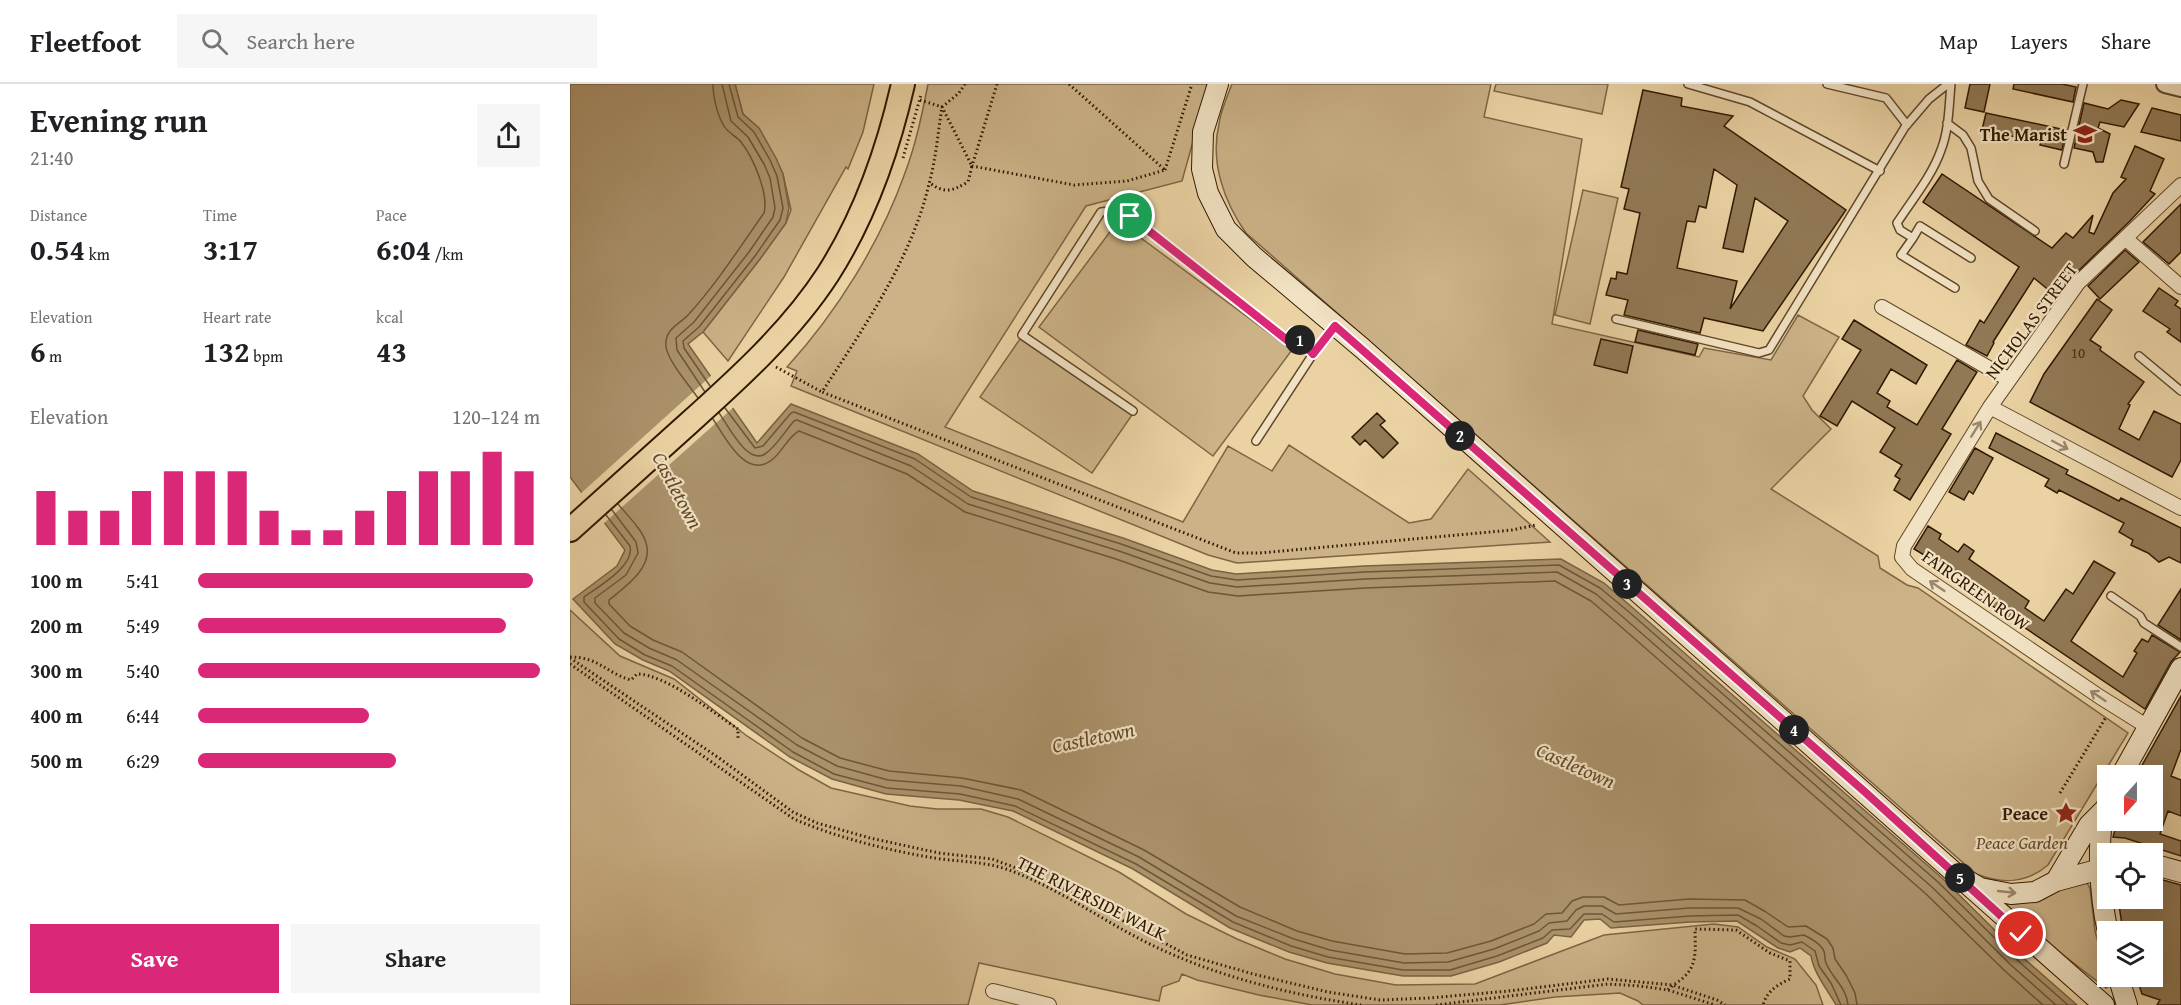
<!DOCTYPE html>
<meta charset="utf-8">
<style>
:root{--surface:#fff;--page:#f6f6f6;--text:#202124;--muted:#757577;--line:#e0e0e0;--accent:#db2777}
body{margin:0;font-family:"Gentium Book Plus",serif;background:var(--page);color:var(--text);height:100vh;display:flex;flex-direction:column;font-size:22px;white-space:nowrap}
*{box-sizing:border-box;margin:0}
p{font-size:20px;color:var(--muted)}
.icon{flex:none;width:33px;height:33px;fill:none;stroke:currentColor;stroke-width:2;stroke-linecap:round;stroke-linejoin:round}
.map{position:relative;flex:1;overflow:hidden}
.side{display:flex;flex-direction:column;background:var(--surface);width:570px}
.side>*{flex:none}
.needle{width:39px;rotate:201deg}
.buttons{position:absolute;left:1527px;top:681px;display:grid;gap:12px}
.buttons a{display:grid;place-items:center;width:66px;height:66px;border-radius:0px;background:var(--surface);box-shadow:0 6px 24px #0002;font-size:30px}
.pin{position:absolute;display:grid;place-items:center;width:51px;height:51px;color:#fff;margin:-26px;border:3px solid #fff;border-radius:50%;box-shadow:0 2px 6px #0007}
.km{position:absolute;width:30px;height:30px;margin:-15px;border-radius:50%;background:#222;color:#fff;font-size:16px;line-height:30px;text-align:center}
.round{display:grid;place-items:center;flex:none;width:63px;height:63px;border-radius:0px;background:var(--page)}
.summary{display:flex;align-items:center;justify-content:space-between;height:102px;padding:0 30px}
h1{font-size:33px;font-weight:700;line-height:45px}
.metrics{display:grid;grid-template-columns:repeat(3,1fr);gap:9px;height:102px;padding:6px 30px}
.metrics div{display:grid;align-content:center}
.metrics b{font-size:30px;font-weight:700}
.metrics small{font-size:16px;font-weight:400}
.metrics p{font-size:16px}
.chart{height:168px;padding:12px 30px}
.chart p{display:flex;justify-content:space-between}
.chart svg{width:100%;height:108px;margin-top:6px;stroke:var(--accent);stroke-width:6}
.action{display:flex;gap:12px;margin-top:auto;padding:12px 30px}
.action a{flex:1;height:69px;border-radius:0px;background:var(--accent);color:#fff;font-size:24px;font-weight:700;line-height:69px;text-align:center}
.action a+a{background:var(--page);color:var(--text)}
ul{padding:0 30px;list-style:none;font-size:20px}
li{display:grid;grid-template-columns:96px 72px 1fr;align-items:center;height:45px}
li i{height:15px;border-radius:8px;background:var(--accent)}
header{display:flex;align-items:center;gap:36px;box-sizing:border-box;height:84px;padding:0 30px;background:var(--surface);border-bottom:2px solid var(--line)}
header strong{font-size:28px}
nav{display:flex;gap:33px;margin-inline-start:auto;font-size:21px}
.search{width:420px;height:54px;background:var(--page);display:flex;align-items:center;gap:15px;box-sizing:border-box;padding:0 21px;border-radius:0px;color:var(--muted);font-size:22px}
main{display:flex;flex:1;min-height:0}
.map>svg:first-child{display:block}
.green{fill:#cbb287;stroke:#7e6544;stroke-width:1.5}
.water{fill:#ab936c;stroke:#7a6241;stroke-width:1.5}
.pier{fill:#ead2a3}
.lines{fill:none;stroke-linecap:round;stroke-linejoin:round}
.shore{stroke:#6e5636;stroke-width:1.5}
.building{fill:#917955;stroke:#311800;stroke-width:1.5;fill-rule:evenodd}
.service-casing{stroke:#5f4629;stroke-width:10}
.minor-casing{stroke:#5f4629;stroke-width:16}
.tertiary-casing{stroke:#5f4629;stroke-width:20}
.secondary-casing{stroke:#311800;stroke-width:22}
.primary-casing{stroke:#311800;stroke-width:26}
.path{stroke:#311800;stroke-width:3;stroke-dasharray:1.5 3;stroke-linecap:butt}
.service{stroke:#f1e2c3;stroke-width:7}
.minor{stroke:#f1e2c3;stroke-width:14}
.tertiary{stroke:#f1e2c3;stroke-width:16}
.secondary{stroke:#f1e2c3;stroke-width:20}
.primary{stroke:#ead2a3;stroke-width:22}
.oneway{stroke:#9b876b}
.route-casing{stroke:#fff;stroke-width:12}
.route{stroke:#db2777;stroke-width:8}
.labels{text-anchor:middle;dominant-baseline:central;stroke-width:4.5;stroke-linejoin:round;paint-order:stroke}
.number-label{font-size:15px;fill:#493015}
.poi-label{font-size:18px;font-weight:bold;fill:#311800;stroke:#f1e2c3;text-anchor:end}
.street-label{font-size:18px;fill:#311800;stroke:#f1e2c3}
.park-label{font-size:18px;font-style:italic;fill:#5f4628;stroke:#f1e2c3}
.water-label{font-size:20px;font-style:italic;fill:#62492b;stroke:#f1e2c3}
</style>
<header>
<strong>Fleetfoot</strong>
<div class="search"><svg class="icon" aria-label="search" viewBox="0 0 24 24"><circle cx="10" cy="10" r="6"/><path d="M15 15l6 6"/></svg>Search here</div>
<nav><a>Map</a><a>Layers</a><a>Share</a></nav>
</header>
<main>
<section class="side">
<div class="summary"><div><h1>Evening run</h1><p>21:40</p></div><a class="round"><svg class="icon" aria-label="share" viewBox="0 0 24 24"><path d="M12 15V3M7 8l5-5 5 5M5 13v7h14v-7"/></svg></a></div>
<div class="metrics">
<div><p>Distance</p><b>0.54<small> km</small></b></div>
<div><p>Time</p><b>3:17</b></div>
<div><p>Pace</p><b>6:04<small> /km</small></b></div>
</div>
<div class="metrics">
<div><p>Elevation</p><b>6<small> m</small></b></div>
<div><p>Heart rate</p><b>132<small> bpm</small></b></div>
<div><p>kcal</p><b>43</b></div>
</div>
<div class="chart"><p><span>Elevation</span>120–124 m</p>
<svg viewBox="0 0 160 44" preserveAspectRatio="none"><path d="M5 44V22M15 44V30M25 44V30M35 44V22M45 44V14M55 44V14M65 44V14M75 44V30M85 44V38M95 44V38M105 44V30M115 44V22M125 44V14M135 44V14M145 44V6M155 44V14"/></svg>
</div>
<ul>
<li><b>100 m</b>5:41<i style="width:98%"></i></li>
<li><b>200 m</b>5:49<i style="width:90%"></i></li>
<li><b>300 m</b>5:40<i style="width:100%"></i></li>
<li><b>400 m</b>6:44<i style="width:50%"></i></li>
<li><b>500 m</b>6:29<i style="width:58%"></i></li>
</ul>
<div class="action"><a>Save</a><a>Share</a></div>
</section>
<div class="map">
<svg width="1611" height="921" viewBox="0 0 1611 921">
<rect width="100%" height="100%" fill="#ead2a3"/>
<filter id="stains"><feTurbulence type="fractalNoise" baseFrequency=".00333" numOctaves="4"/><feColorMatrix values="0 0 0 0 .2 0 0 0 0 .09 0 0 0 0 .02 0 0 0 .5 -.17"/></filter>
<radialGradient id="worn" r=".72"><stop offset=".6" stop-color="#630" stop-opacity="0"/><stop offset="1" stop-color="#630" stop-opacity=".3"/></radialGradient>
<path class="green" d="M165 0H304L293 48 278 85 276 83 214 193 158 277 133 248 190 175 216 139 221 126 213 90 186 42 173 30Z
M358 0H639L612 97 516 122 375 343 613 438 658 362 702 387 719 361 839 439 861 435 898 385 980 458 667 479 638 471 221 302 227 287 217 283C267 228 310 159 335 89 346 60 352 30 358 0Z
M662 0H921L914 33 1012 55 982 240 1129 273 1134 264 1201 276 1228 231 1269 253 1233 312 1242 326 1261 345 1201 405 1308 472 1310 484 1337 501 1348 504 1558 649 1478 781C1456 800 1432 800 1406 790L676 149C654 118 640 78 649 40 651 26 657 13 662 0Z
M926 0H1038L1032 30 924 7Z
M1013 106 1048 114 1020 240 985 231Z
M548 137 722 266 643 372 469 243Z
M450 255 562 331 522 389 410 313Z
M0 526 50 572 104 595 177 652 229 686 261 704 340 722 367 725H411L438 733 549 788 616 830 667 855 715 875 765 890 826 901 905 900 1034 851 1144 840 1168 843 1197 863 1225 875 1246 901 1253 921H1073L1068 917 1050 909 985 913 930 921H742L689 911 627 896 612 890 609 897 592 903 589 917 409 879 398 921H0Z
M1515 796 1520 804 1525 847 1538 897V903L1536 904 1418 813Z"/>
<path class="water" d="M0 0H165L173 30 189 44 206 74 213 90 219 124 216 139 190 175 133 248 118 260 187 359 221 320 348 370 403 407 553 454 642 486 666 490 794 482 991 475 1034 499 1063 524 1372 794 1450 871 1507 921H1266C1257 905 1244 890 1241 872L1230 864 1220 868 1208 864 1167 837 1120 838 1041 844 1030 835 1014 836 1001 853 984 851 977 859 929 878 881 892H833L757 879 719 868 660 844 563 785 443 727 389 716 316 710 262 695 220 673 99 587 73 576 45 560 3 515 47 482 55 466 0 393Z"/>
<path class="pier" d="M143 290 165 322 32 441 9 411Z"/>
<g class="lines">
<path class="shore" d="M140 302 114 264 113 257 129 243 185 172 210 136 213 124 207 92 200 76 184 48 168 33 159 0
M135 308 107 266 106 254 124 238 179 168 203 133 205 124 200 94 194 80 178 53 161 37 152 0
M128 314C119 301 98 277 96 263 94 245 109 241 119 230 147 199 170 163 194 129 199 110 183 73 171 58 166 52 158 49 154 42 147 31 143 12 143 0
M155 324 185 364 193 362 221 329 224 328 345 375 401 413 551 460 641 492 667 496 794 488 989 481 1030 504 1059 528 1368 798 1446 875 1498 921
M149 329C158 341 177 381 195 370 206 363 215 347 224 337L227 336 341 382 398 420 549 467 640 499 667 503 795 495 987 488 1026 510 1054 534 1363 804 1441 881 1486 921
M143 335C155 353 177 399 204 374 213 366 219 352 229 347L337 390 395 428 546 475 638 508 668 512 795 504 985 497 1021 517 1049 541 1356 810 1435 887 1473 921
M48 420C57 431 72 445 76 459 84 483 55 503 39 516V520L60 542 83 556 112 568 232 654 270 674 319 687 392 694 451 706 574 766 670 823 727 847 762 857 835 870 877 869 921 857 964 840 976 830 992 829 1002 817 1013 813H1034L1049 821 1119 815 1175 816 1196 828 1218 843 1236 842 1257 855 1263 864 1265 875 1276 891 1285 909 1287 921
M42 426 66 458 68 469 56 491 25 514V519L54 549 79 564 107 576 227 661 267 682 318 696 391 702 448 715 569 773 666 832 724 855 760 866 834 879 878 878 924 865 969 847 979 839 997 837 1006 826 1014 822H1032L1046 830 1119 824H1168L1191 835 1214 852 1220 853 1234 851C1240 854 1249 859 1253 865 1256 870 1254 875 1256 879 1262 894 1277 904 1278 921
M36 431 60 462C65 482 28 503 14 513V518L49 555 75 571 102 582 223 668 264 690 317 704 390 710 445 722 566 780 663 838 721 862 758 873 833 886H880L927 872 973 854 982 846 1000 845 1014 830H1032L1044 838 1120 832 1168 831 1187 842 1211 859 1220 861 1232 858 1245 867 1249 882 1261 899 1271 921"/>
</g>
<path class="building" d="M1400 0H1420L1414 28 1395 24Z
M1444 0H1492L1506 3 1503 18 1443 5Z
M1073 6 1112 14 1111 22 1163 32 1154 42 1276 126 1193 247 1134 234 1130 249 1054 231 1058 216 1036 211 1041 194 1046 195 1047 188 1057 190 1070 129 1054 125 1059 105 1051 103ZM1144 85 1167 101 1153 164 1173 168 1185 114 1218 137 1160 225 1167 197 1107 184 1117 137 1125 138 1129 122 1136 124Z
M1551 16 1569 20 1554 43 1530 38 1528 44 1540 50 1533 78H1526L1523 68 1504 64 1514 19 1538 25Z
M1582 24 1611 31V57L1571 48Z
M1416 29 1496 46 1492 66 1470 61 1471 58 1412 46Z
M1565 62 1594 75 1580 107 1585 110 1559 138 1502 193 1487 213 1464 194 1423 258 1424 259 1417 272 1396 261 1410 236 1414 239 1449 183 1353 118 1372 90 1482 164 1496 149 1503 154 1523 131 1519 148 1524 150 1543 109 1556 95 1551 93Z
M1611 120V168L1599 180 1573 158Z
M1555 166 1569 178 1530 215 1518 202Z
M1589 204 1608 217 1605 221 1611 225V258L1597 248 1600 245 1573 227Z
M1527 215 1542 226 1520 256 1531 263 1530 266 1574 298 1558 320 1560 321 1549 345 1569 356 1584 327 1611 340V376L1602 393 1460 318 1474 290Z
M1284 236 1357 281 1346 300 1321 285 1307 309 1320 317 1317 323 1347 341 1387 276 1407 288 1372 345 1381 350 1340 416 1324 406 1330 395 1325 392 1332 381 1310 368 1325 344 1282 317 1267 342 1250 332 1291 266 1272 255Z
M1068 246 1128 260 1125 271 1065 258Z
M1031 255 1063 262 1057 289 1024 281Z
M807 329 815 337 810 341 828 359 813 374 795 356 790 361 782 353Z
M1426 349 1498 386 1496 390 1520 402 1549 417 1551 414 1611 444V479L1599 473 1589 478 1578 469 1561 461 1563 456 1549 448 1554 439 1489 406 1487 409 1475 402 1479 395 1419 364Z
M1405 364 1423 374 1403 410 1399 407 1394 416 1379 408Z
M1358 442 1371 450 1369 455 1388 468 1394 460 1404 467 1399 475 1459 517 1455 524 1474 537 1496 505 1503 510 1524 477 1545 489 1501 557 1553 593 1567 569 1564 567 1572 555 1578 558 1582 551 1610 568 1601 578 1575 625 1405 510 1410 503 1366 474 1364 477 1344 465Z
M1611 505V556L1588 541Z
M1611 612V665L1601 692 1611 696V732L1598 727 1590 750 1611 757V772L1555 754 1543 753 1548 736H1582V692H1566Z
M1582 793 1611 801V921H1587L1590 916 1572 910 1566 892H1582V848H1553L1548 814H1582Z"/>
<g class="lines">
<g class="service-casing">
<path id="service" d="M1118 0 1180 18 1310 87
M1257 0 1316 14 1337 41
M1381 0C1379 21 1379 46 1371 66 1362 92 1342 116 1327 139L1330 146 1343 154 1331 171 1385 204
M1377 39 1393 51 1401 64 1408 97 1419 115 1465 147
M1494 80 1513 0
M1343 154 1350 142 1401 174
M1046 235 1189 269 1199 266 1335 43 1359 15 1378 0
M1569 272 1611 307
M563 327 452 251 531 128 555 125 560 132 717 256 723 248 743 270 763 244
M686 357 743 270
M1541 512 1570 532 1574 539 1611 563"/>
</g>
<g class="minor-casing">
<path id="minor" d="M1555 154 1611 203
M1312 223 1438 295
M1420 323 1611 424
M1578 643 1530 613 1342 485 1332 473 1334 462 1420 323 1508 199 1611 101
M423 907 479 921"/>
</g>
<g class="tertiary-casing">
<path id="tertiary" d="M1595 0 1611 4"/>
</g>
<g class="secondary-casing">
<path id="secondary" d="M648 0 633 48 632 85 638 109 656 145 684 173 792 264 1534 921
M1551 692 1611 584
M1538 719C1524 746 1531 819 1538 848
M1582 780 1611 788
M1398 797 1410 804 1441 810 1465 808 1486 797 1538 783
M1486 797 1519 741 1534 726
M1548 892 1557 921"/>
</g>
<g class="primary-casing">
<path id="primary" d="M0 446C40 410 79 375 119 339 169 294 221 247 258 190 295 132 318 66 333 0"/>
</g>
<path class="path" d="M395 0 389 9 372 23C368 48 366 75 359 100 341 176 294 243 252 308L666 469H690L942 446 966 441
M427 0 402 82 504 101 557 97 595 86 499 0
M350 16 372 23 402 82 398 98C382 107 375 110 360 99
M333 74 351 11
M595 86 622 0
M206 283 252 308
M0 573C29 573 36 589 61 596L67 590C95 590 144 629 168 645V654
M0 574 149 674 223 728 247 739 300 754 369 769 422 775 441 782 503 810 617 871 683 890 758 908 810 916 859 914 939 907 1038 895 1102 901 1147 916 1155 921
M0 580 224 735C268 754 317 766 364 774 389 778 412 777 436 785 490 804 535 839 586 863 649 893 722 911 791 921
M1490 709 1536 633
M1098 906C1103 900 1109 898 1114 893 1128 880 1125 863 1125 845L1166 846 1200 869 1220 877V895C1207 901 1197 907 1193 921
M866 921 1038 900 1070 902 1098 906 1145 921"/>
<use href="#service" class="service"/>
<use href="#minor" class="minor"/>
<use href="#tertiary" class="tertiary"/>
<use href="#secondary" class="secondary"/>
<use href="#primary" class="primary"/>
</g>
<defs><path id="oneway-shaft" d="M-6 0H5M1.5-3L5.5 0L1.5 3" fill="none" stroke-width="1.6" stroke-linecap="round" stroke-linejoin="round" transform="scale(1.5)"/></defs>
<g class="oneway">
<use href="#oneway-shaft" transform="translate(1406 345) rotate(-58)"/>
<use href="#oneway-shaft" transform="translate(1490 361) rotate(28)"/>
<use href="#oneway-shaft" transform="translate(1367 502) rotate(-146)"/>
<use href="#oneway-shaft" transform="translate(1528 612) rotate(-146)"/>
<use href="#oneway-shaft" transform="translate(1437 808) rotate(6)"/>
</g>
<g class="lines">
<g class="route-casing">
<path id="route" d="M560 132 717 256 723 248 743 270 765 242 1295 708 1451 850"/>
</g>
<use href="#route" class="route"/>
</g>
<defs>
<g id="school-bare" transform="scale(1.8)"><path d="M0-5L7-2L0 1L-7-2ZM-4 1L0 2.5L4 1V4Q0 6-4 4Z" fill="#8f2418" stroke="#f1e2c3" stroke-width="2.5" paint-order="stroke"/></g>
<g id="sight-bare" transform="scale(1.8)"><path d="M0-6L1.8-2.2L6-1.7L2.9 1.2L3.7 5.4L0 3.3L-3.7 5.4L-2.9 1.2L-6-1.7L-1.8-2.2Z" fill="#8f2418" stroke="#f1e2c3" stroke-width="2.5" paint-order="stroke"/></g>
</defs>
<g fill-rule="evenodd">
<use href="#school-bare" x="1515" y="50"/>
<use href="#sight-bare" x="1496" y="729"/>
</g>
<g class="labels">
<g class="number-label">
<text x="1508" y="268">10</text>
</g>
<g class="poi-label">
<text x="1497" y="50">The Marist</text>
<text x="1478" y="729">Peace</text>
</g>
<g class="street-label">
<text transform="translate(1461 237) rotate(-53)">NICHOLAS STREET</text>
<text transform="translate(1406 506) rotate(35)">FAIRGREEN ROW</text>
<text transform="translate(522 814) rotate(27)">THE RIVERSIDE WALK</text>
</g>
<g class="park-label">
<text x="1452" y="758">Peace Garden</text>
</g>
<g class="water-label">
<text transform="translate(108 406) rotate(62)">Castletown</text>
<text transform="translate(523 653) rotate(-12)">Castletown</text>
<text transform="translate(1006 681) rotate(24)">Castletown</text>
</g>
</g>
<rect width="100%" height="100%" filter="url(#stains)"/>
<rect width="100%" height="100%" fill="url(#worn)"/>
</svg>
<div class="buttons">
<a><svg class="needle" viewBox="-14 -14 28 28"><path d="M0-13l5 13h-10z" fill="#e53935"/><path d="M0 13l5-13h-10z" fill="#757577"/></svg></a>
<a><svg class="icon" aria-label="locate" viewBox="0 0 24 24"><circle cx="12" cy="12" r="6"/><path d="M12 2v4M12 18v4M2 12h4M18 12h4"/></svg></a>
<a><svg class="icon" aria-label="layers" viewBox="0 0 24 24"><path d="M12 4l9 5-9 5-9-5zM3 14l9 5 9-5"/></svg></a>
</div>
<div class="pin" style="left:560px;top:132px;background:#1e9e55"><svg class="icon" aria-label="arrive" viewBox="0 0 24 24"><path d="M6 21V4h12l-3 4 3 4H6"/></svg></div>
<div class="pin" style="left:1451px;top:850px;background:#d93025"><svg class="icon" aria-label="check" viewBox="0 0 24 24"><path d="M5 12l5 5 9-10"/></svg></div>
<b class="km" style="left:730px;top:256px">1</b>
<b class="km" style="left:890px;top:352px">2</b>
<b class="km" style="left:1057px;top:500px">3</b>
<b class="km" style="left:1224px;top:646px">4</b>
<b class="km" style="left:1390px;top:794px">5</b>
</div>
</main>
